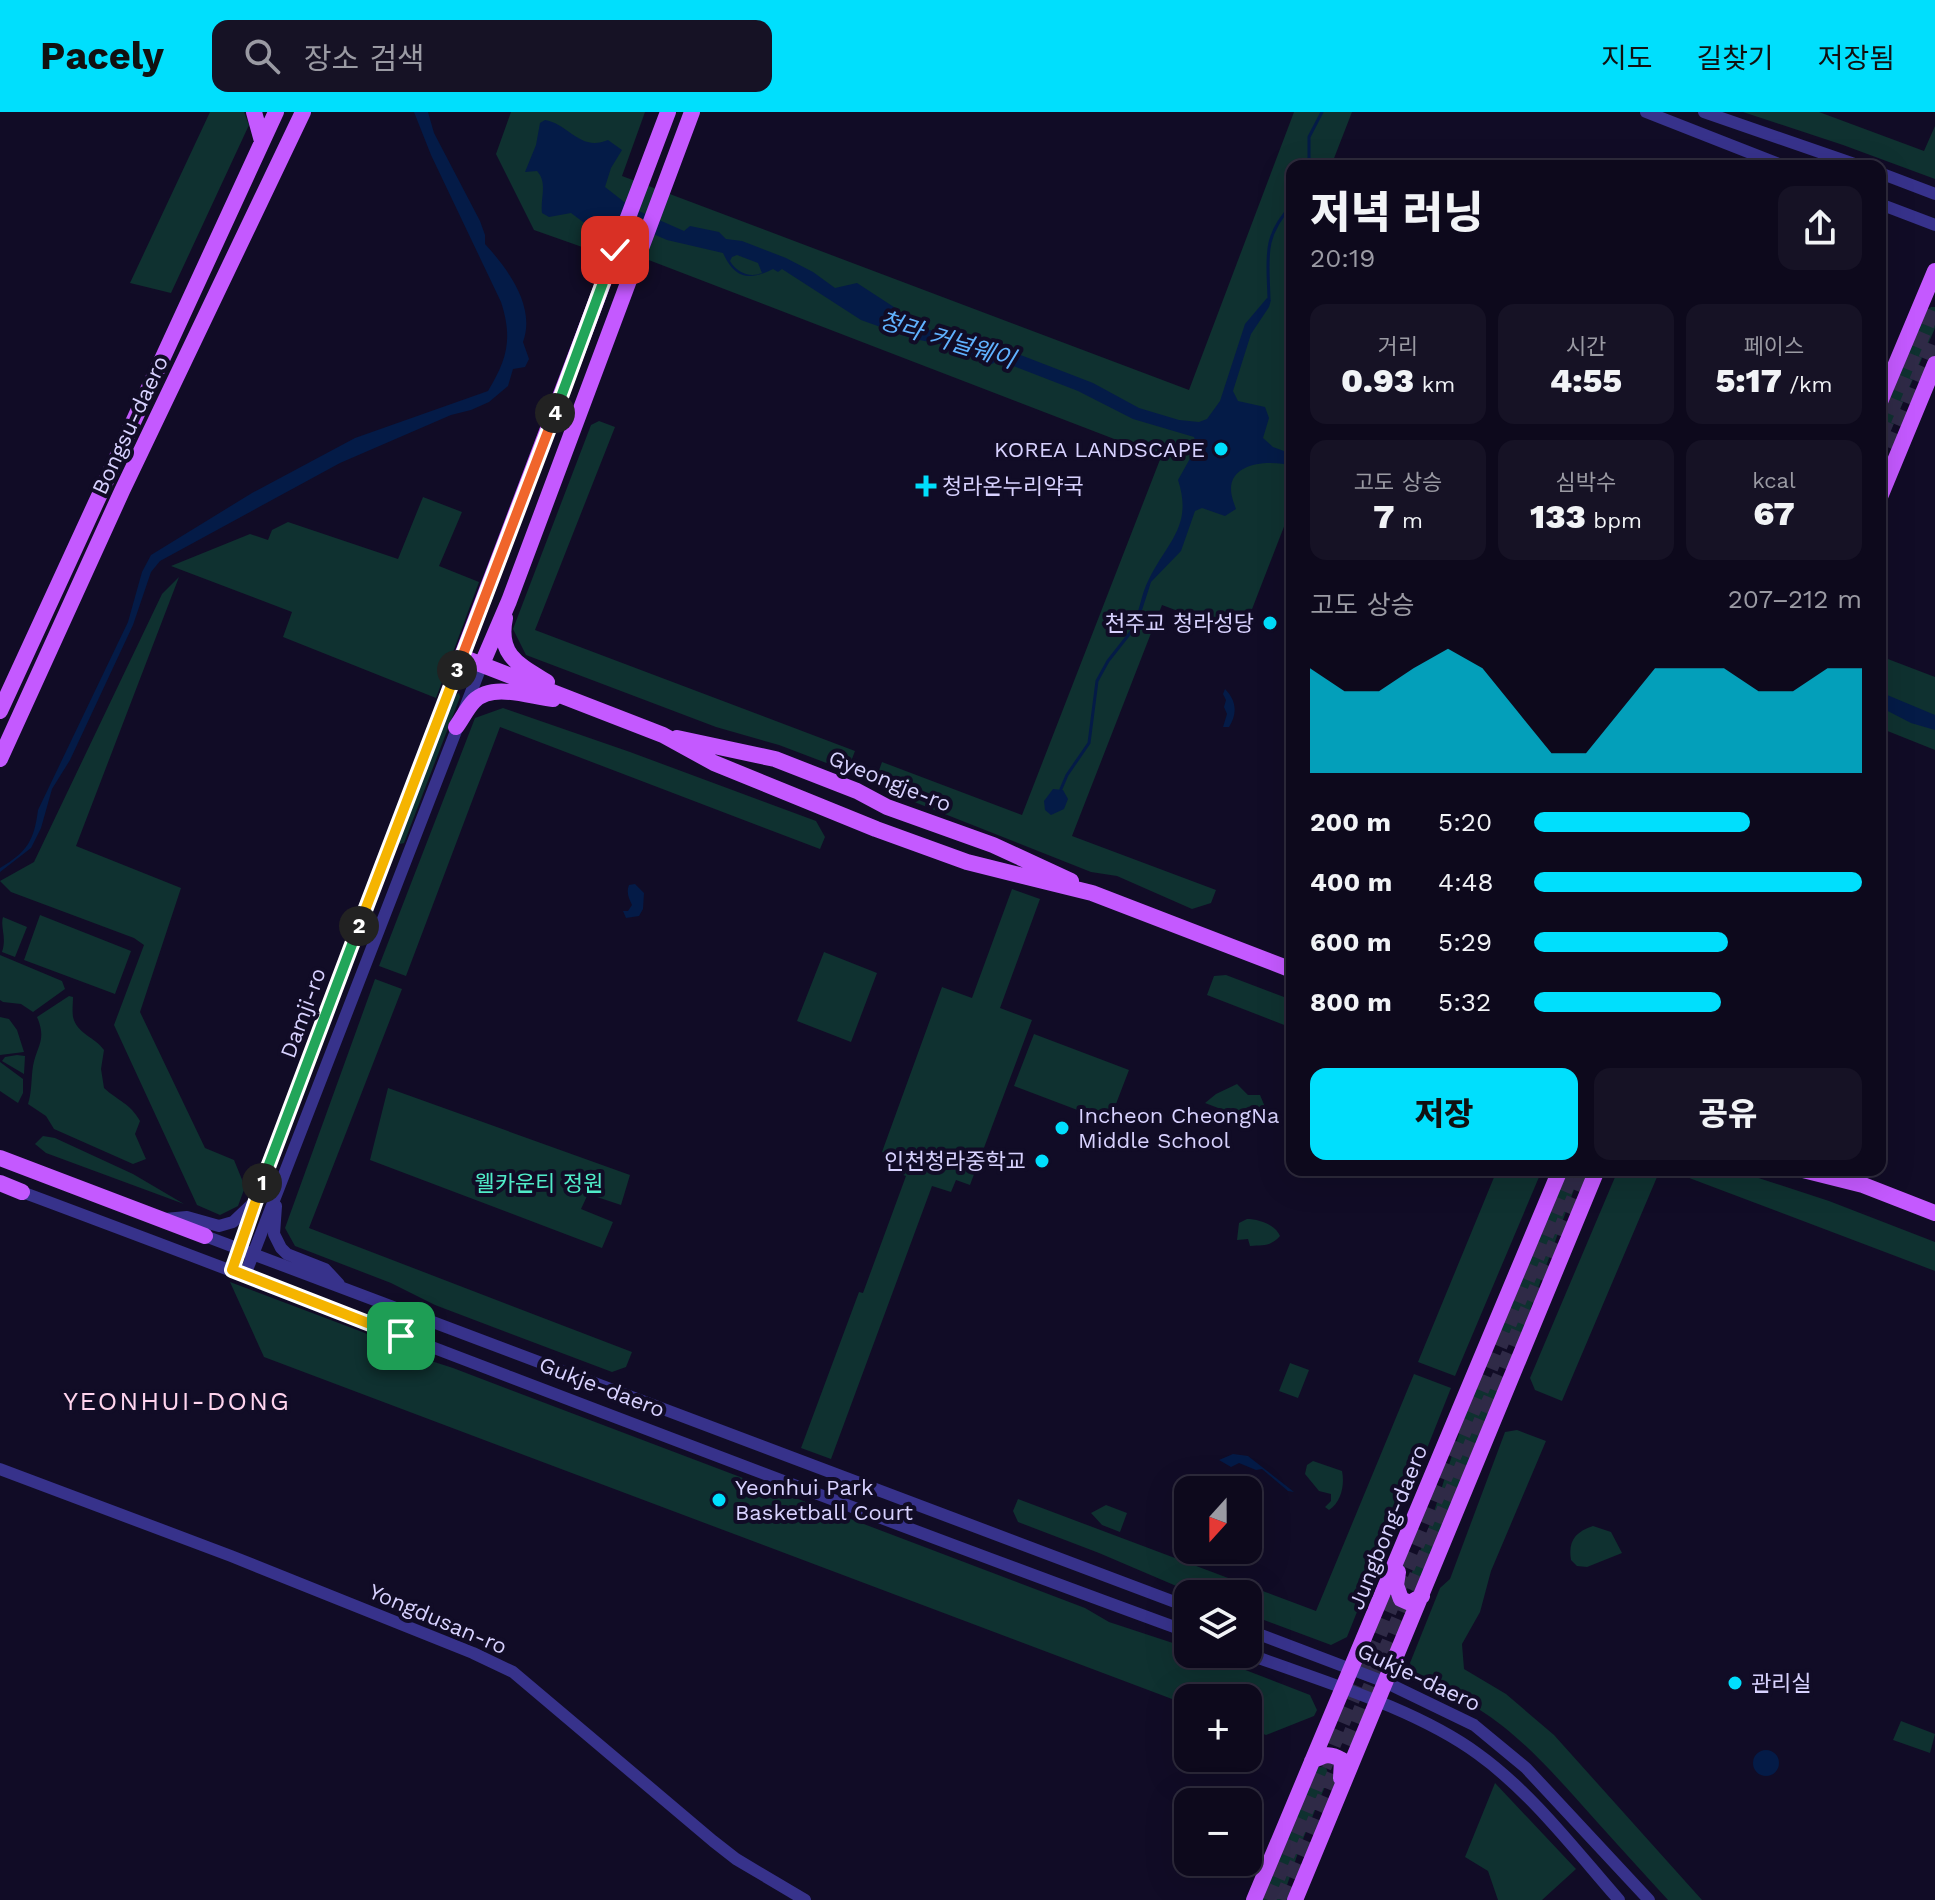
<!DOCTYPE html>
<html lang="ko">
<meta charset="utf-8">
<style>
:root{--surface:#0d091c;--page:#161225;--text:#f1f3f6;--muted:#9a9aa3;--line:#2d2a3b;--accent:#00dffd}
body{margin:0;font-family:"Work Sans","Noto Sans KR",sans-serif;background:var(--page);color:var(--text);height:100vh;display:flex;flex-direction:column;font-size:30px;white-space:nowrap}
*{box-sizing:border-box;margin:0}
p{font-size:26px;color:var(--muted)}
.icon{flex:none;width:44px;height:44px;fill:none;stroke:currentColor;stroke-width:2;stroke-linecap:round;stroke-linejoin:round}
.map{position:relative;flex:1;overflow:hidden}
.side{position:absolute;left:1286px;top:48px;width:600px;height:1016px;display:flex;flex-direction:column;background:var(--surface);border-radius:16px;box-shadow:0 8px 32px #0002,0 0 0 2px var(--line)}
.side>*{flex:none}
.needle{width:52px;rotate:201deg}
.controls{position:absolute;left:1174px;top:1364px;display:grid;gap:16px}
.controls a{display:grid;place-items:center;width:88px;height:88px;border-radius:16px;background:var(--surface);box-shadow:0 8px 32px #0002,0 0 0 2px var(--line);font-size:40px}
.pin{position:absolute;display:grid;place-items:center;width:68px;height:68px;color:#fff;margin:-34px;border-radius:16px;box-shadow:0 4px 12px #0006}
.km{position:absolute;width:40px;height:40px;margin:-20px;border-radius:50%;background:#222;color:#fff;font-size:22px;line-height:40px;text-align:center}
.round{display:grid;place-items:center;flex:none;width:84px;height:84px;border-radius:16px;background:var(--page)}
.overview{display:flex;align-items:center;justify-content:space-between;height:136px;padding:0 24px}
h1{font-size:44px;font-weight:800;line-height:60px}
.figures{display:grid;grid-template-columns:repeat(3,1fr);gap:12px;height:136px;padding:8px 24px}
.figures div{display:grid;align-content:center;border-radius:16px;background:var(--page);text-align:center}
.figures b{font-size:34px;font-weight:800}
.figures small{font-size:22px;font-weight:400}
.figures p{font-size:22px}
.chart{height:224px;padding:16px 24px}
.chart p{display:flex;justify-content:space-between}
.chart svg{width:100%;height:144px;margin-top:8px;fill:var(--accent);opacity:.7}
.action{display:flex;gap:16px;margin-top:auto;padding:16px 24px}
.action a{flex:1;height:92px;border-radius:16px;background:var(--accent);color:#111;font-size:32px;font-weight:800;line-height:92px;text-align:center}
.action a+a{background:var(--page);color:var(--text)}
ul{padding:0 24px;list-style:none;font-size:26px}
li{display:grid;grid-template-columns:128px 96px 1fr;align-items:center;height:60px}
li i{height:20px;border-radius:10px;background:var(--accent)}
header{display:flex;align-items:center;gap:48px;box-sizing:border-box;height:112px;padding:0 40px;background:var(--accent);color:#111}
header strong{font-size:38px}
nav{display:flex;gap:44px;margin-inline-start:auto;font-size:28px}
.search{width:560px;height:72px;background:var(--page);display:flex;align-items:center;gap:20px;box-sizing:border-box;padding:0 28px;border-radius:16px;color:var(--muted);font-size:30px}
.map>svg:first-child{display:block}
.green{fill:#0f3130}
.water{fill:#041b47;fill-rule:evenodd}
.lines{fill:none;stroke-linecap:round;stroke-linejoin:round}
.stream{stroke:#041b47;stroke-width:3}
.major-tunnel{stroke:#2f2a47;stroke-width:16;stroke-dasharray:16 8;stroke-linecap:butt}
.minor{stroke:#37328b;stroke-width:12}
.major{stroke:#c459ff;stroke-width:16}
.split-1-casing{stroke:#fff;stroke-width:16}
.split-2-casing{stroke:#fff;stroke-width:16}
.split-3-casing{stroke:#fff;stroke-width:16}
.split-4-casing{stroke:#fff;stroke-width:16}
.split-5-casing{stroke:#fff;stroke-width:16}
.split-1{stroke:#f5b400;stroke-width:10}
.split-2{stroke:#22a559;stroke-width:10}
.split-3{stroke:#f5b400;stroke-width:10}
.split-4{stroke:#f0652b;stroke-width:10}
.split-5{stroke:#22a559;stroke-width:10}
.poi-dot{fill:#00dffd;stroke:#110c26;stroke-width:3}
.labels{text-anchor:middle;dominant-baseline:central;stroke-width:8;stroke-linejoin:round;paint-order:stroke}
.street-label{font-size:22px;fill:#d8d2ff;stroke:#110c26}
.poi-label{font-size:22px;fill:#d8d2ff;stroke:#110c26;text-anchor:start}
.park-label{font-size:22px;fill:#50ecc8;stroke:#110c26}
.water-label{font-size:24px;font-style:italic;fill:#60b2ff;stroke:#110c26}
.quarter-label{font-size:26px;letter-spacing:2px;fill:#ffd4ee;stroke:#110c26}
</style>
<header>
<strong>Pacely</strong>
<div class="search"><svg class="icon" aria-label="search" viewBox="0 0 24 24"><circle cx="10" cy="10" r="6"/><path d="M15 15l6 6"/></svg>장소 검색</div>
<nav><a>지도</a><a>길찾기</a><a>저장됨</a></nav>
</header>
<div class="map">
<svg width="1935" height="1788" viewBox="0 0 1935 1788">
<rect width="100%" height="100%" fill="#110c26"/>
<path class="green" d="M210 0H244L249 13 171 181 130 171Z
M511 0H645L622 64 1189 278 1294 0H1352L1331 54H1292V157L1287 170 1292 172V394L1242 523 1162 493 1072 724 1216 778 1211 791 1192 797 1117 764 1091 760 884 678 877 664 882 650 1022 703 1161 345 607 132 602 142 534 118 496 42Z
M1743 0H1819L1924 39 1935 14V67L1843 33Z
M1931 195H1935V216L1886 330 1880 327V310L1926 199Z
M599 309 615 315 535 518 855 639 850 652 837 655 779 633 716 615 526 543 513 517 591 313Z
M423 385 462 400 439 454 479 470 436 586 283 525 292 500 171 454 250 422 268 428 272 418 288 410 398 447Z
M179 465 76 734 181 776 140 900 205 1036 234 1048 245 1075 238 1094 220 1103 197 1093 114 913 144 833 134 826 11 780 0 769 34 750 162 482Z
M1880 544 1935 565V638L1880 616Z
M459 581 460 585 404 731 400 732 398 730 455 583Z
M503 596 630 640 816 709 825 725 820 737 500 615 406 864 379 854 475 606Z
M1012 777 1040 787 1000 896 1032 908 970 1073 956 1068 951 1080 932 1074 831 1347 801 1336 859 1180 863 1181 906 1064 889 1058 894 1045 882 1040 942 875 972 886Z
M40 803 131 839 115 882 24 848Z
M3 805 27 815 15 845 2 840C7 825 0 815 3 805Z
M824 840 877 861 851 930 797 909Z
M0 843 62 869 65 877 33 900 21 892 3 890 0 888Z
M1226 863 1292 888V916L1207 883 1214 864Z
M375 867 402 877 309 1116 632 1240 626 1255 612 1260 435 1193 391 1171 295 1134 285 1116Z
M69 884 73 885C73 891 72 898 73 905 77 922 95 925 104 938L101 957 104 976C118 989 130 991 140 1009L135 1022 146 1047 133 1052 54 1017 46 1004 28 992C32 979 31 967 33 954 37 933 47 928 37 905Z
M0 905 9 907 17 918 24 940 0 943Z
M1034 922 1129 958 1109 1010 1014 974Z
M17 943 25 944 24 962 2 949 5 945Z
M0 950 23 967V981L18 991 0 979Z
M1237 972 1248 983H1260L1265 995 1234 1002 1205 991 1216 982Z
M388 976 630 1063 621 1093 588 1082 581 1097 613 1110 602 1136 370 1048Z
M43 1024 55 1026 133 1062 184 1092 46 1041 35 1032Z
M1497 1058H1542L1455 1264 1418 1250Z
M1618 1058H1660L1562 1289 1535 1278 1530 1266Z
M1668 1058H1734L1829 1089 1935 1130V1159Z
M1570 1062 1576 1065 1575 1075 1518 1231 1497 1223 1565 1064Z
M1247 1107C1259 1107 1276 1113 1280 1124 1270 1135 1263 1133 1250 1134L1248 1127 1237 1128 1239 1111Z
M230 1170 365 1221 394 1237 453 1256 1085 1496 1109 1510 1188 1536V1542H1204L1310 1583 1317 1598 1314 1604 1266 1623 1248 1616V1586H1188V1593L264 1245Z
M1290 1251 1309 1258 1298 1286 1279 1279Z
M1414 1262 1451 1276 1420 1354 1407 1374 1347 1525 1331 1533 1248 1502V1482H1195L1099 1441 1018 1410 1013 1399 1018 1387 1316 1499Z
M1480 1263 1501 1272 1415 1479H1412L1407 1472C1436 1404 1453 1332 1480 1263Z
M1517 1318 1546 1329 1491 1459 1480 1500 1462 1532 1464 1557 1506 1582 1554 1623 1702 1788H1668C1636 1753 1604 1718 1573 1683 1523 1628 1489 1594 1417 1567L1410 1551 1440 1476 1450 1467 1505 1320Z
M1313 1349 1342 1359C1345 1373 1341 1390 1329 1398L1325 1395 1331 1389V1382L1319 1379 1305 1362 1307 1353Z
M1106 1393 1127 1401 1120 1420 1102 1413 1091 1401Z
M1593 1414 1611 1420 1622 1441 1587 1455 1577 1454 1571 1448C1568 1429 1575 1420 1593 1414Z
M1901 1609 1935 1622 1930 1641 1893 1628Z
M1318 1655H1326L1329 1665 1301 1732 1282 1788H1262Z
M1495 1671 1576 1757 1542 1788H1498L1488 1759 1465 1745Z"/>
<path class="water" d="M414 0H428L434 21 480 109 485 123V132C508 157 536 195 523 230L529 247 525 255 513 257 508 274 489 290 471 298 451 303 340 351 160 449 151 460 133 513 70 648 52 677 41 716 31 736 0 760V756C27 740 34 729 38 698L128 510 142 460 151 443 252 381 355 326 488 279C507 247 513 227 501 190L431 43Z
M545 8C569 12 580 40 608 28L622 38 611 56 605 75 632 96 684 119 690 114 719 120 726 127 742 129 786 146 813 160 835 176 857 171 900 199 899 208 913 211 914 215 984 229 1093 271 1139 296 1179 308 1199 310 1207 307 1220 289 1245 212 1267 186 1271 188 1269 195 1251 222 1233 279 1238 289 1265 295 1269 306 1263 326 1273 335 1292 342V354C1273 348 1231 349 1231 377 1231 384 1234 391 1236 397L1225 404 1202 396 1195 399 1181 439 1151 470 1136 517 1132 515C1140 499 1141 482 1149 467 1168 429 1193 414 1178 368L1197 334 1194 325 1133 307 1078 279 998 248 992 252 964 242 957 235 914 227 861 208 782 157 778 160 773 157C749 169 735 167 723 141L667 128 614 105 609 104 596 115 591 116 571 101 549 105 542 101C540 86 548 71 537 59L525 60 536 33 540 11ZM737 143 758 151 762 161C750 166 737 161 730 149L732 145Z
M1225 577C1236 588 1238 601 1229 615H1223L1227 602 1224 595 1226 588 1223 582Z
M1880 580 1935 603V618L1911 611 1880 595Z
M1053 677 1063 678 1068 687 1064 697 1051 703 1045 698 1044 689Z
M635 772 644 781 643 797 639 804 626 806 623 799H628L632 793C629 786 626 781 629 773Z
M1233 1342 1248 1344 1294 1380 1288 1379 1262 1357 1256 1358 1239 1351 1231 1355 1219 1348Z
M1753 1651a13 13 0 1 1 26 0a13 13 0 1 1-26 0Z"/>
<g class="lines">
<path class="stream" d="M1309 54V25L1322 0
M1269 187C1268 146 1262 125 1292 93
M1061 677 1067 663 1089 631 1097 569 1108 549 1134 516"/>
<path class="major-tunnel" d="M1880 324 1935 192
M1880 358 1935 226
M1268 1788 1573 1058
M1282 1788 1586 1058"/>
<path class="minor" d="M1646 0 1784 54
M1704 0 1860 54
M1880 61 1935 82
M1880 92 1935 113
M22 1080C411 1225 798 1378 1188 1520
M276 1094 274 1122 281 1136 287 1142 325 1157 339 1172
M165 1107 187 1105 219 1114 233 1110 251 1093
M205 1124 1188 1495
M232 1158 261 1072 452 570
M245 1163 482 552
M0 1357 231 1444 473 1541 513 1560 713 1729 736 1747 805 1788
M1248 1518 1385 1570 1474 1613 1526 1656 1649 1788
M1248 1542C1321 1569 1415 1596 1478 1642 1531 1680 1576 1739 1619 1788"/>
<path class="major" d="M254 0 262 29
M1880 290 1935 159
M1880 385 1935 252
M505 506C497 543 519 553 547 570
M462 545 663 623 714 651 876 717 967 750 1092 781 1292 858
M482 552 509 489 692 0
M452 570 668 0
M0 599 276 0
M456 615C462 607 467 596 474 589 493 570 530 585 553 587
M677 626 775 647 857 679 887 695 993 733 1071 769
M0 647 122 379 303 0
M0 1046 205 1124
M1803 1058 1863 1073 1935 1101
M0 1071 22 1080
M1398 1460 1396 1473 1401 1487 1410 1491 1422 1484
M1312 1649C1324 1643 1329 1640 1342 1648L1341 1666
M1254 1788 1560 1058
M1295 1788 1597 1058"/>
</g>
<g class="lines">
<g class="split-1-casing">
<path id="split-1" d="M262 1071 232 1158 401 1224"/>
</g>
<g class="split-2-casing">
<path id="split-2" d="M262 1071 359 814"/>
</g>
<g class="split-3-casing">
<path id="split-3" d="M359 814 457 558"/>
</g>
<g class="split-4-casing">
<path id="split-4" d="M457 558 555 301"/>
</g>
<g class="split-5-casing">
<path id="split-5" d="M555 301 615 138"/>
</g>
<use href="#split-1" class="split-1"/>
<use href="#split-2" class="split-2"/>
<use href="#split-3" class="split-3"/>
<use href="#split-4" class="split-4"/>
<use href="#split-5" class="split-5"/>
</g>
<g class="poi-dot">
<circle cx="1221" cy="337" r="8"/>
<path d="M922 362h8v8h8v8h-8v8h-8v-8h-8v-8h8z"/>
<circle cx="1270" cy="511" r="8"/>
<circle cx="1062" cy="1016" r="8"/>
<circle cx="1042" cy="1049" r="8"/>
<circle cx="719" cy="1388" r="8"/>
<circle cx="1735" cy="1571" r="8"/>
</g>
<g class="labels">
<g class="street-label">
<text transform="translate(130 313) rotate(-65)">Bongsu-daero</text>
<text transform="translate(890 669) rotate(22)">Gyeongje-ro</text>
<text transform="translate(303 901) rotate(-70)">Damji-ro</text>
<text transform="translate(602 1275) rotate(21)">Gukje-daero</text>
<text transform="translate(1388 1415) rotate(-68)">Jungbong-daero</text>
<text transform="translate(438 1507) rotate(23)">Yongdusan-ro</text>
<text transform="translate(1419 1565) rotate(25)">Gukje-daero</text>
</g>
<g class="poi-label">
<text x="1205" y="337" text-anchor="end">KOREA LANDSCAPE</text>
<text x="942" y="374">청라온누리약국</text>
<text x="1254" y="511" text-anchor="end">천주교 청라성당</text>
<text x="1078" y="1003">Incheon CheongNa<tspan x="1078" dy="25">Middle School</tspan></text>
<text x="1026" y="1049" text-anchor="end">인천청라중학교</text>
<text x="735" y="1375">Yeonhui Park<tspan x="735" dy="25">Basketball Court</tspan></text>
<text x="1751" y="1571">관리실</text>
</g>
<g class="park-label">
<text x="539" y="1071">웰카운티 정원</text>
</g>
<g class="water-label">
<text transform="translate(947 228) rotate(17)">청라 커널웨이</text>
</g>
<g class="quarter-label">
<text x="177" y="1289">YEONHUI-DONG</text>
</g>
</g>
</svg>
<div class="controls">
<a><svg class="needle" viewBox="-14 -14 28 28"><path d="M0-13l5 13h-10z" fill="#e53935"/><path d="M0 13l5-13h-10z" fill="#9a9aa3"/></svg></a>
<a><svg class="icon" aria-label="layers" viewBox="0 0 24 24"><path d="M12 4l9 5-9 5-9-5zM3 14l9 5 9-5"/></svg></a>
<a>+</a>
<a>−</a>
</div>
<div class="pin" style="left:401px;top:1224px;background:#1e9e55"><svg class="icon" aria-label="arrive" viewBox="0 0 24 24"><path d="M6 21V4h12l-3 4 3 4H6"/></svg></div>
<div class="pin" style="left:615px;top:138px;background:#d93025"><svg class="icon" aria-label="check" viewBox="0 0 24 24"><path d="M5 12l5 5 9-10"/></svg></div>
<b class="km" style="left:262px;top:1071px">1</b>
<b class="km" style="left:359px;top:814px">2</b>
<b class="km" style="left:457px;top:558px">3</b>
<b class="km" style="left:555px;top:301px">4</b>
<section class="side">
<div class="overview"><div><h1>저녁 러닝</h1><p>20:19</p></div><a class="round"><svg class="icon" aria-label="share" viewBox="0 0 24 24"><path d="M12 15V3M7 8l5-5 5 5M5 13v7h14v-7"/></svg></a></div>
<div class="figures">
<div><p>거리</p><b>0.93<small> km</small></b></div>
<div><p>시간</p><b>4:55</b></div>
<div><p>페이스</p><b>5:17<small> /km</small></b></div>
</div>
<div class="figures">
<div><p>고도 상승</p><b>7<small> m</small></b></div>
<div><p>심박수</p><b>133<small> bpm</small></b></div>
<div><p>kcal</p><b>67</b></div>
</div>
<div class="chart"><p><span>고도 상승</span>207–212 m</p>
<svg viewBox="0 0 160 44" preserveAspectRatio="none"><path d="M0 44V12L10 19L20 19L30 12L40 6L50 12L60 25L70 38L80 38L90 25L100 12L110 12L120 12L130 19L140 19L150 12L160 12V44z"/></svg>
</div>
<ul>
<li><b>200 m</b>5:20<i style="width:66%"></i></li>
<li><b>400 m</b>4:48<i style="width:100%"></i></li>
<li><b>600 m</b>5:29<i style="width:59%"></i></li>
<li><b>800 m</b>5:32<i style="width:57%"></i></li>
</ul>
<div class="action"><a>저장</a><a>공유</a></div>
</section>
</div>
